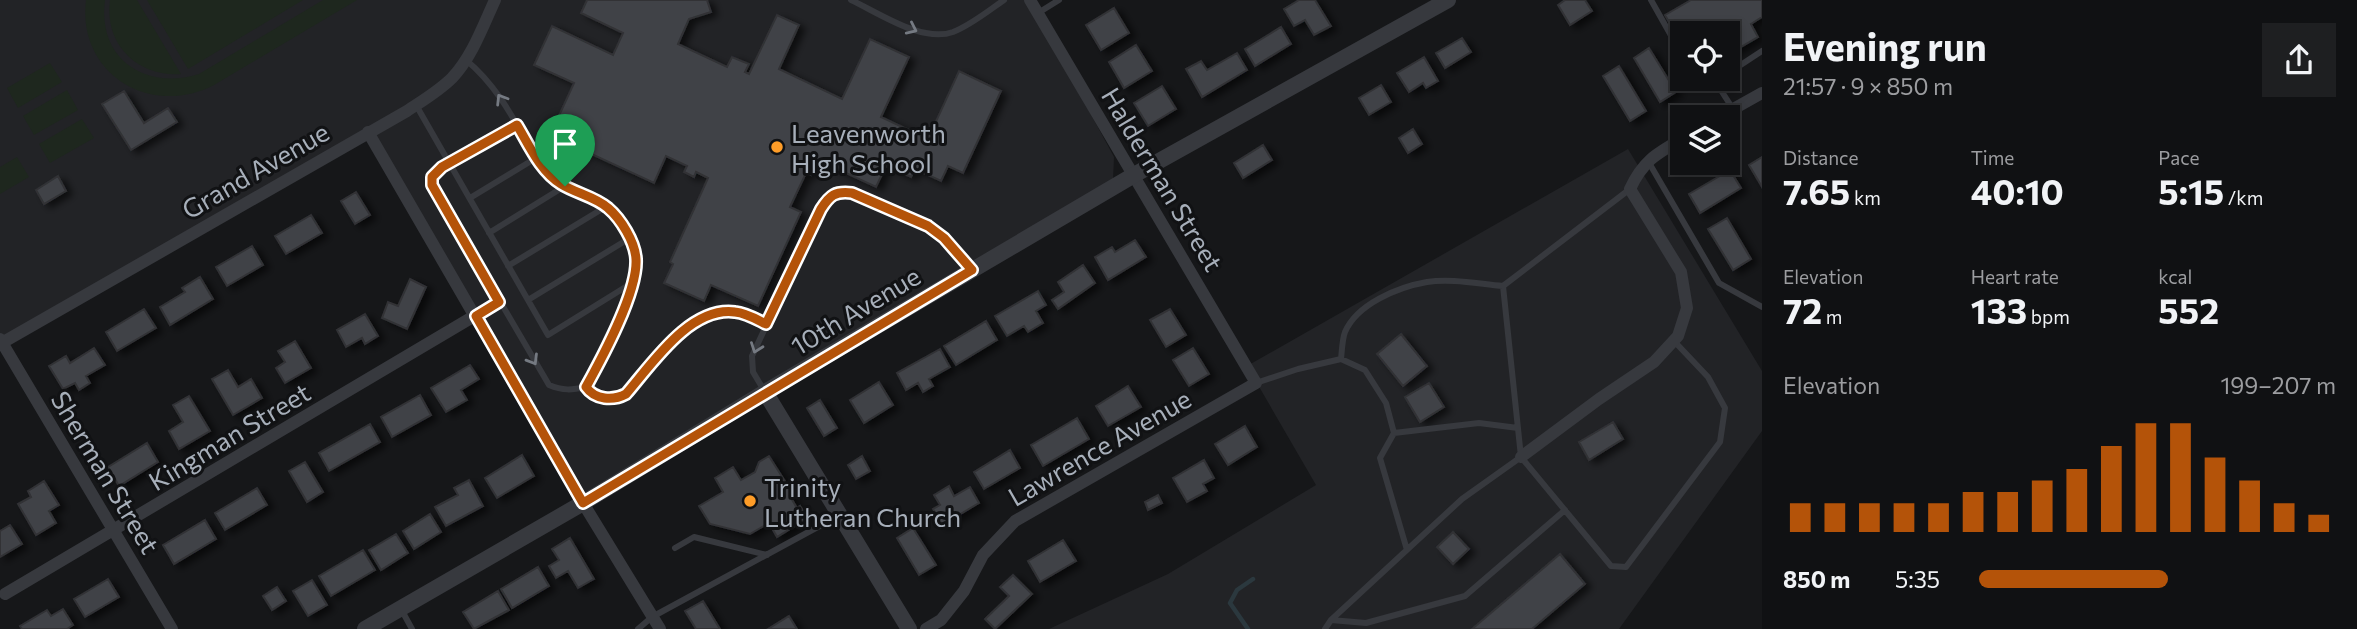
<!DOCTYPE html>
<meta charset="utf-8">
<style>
:root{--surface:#101113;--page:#1e1f21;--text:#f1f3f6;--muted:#9c9da0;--line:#303133;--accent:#b45309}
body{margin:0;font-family:Commissioner,sans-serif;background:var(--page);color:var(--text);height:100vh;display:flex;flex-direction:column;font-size:26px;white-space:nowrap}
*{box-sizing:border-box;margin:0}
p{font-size:23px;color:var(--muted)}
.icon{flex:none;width:38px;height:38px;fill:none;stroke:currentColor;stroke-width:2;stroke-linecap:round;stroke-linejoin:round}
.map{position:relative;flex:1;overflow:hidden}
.sheet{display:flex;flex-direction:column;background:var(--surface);width:595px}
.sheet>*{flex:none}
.controls{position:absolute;left:1670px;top:21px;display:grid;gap:14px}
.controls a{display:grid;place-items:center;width:70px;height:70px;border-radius:0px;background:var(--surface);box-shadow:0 4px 10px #0003,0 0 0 2px var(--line);font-size:35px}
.pin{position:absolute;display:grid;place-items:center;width:60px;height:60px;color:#fff;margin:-72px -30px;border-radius:50% 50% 50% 0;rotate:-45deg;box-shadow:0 0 7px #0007}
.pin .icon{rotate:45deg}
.round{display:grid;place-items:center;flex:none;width:74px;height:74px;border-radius:0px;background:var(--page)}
.overview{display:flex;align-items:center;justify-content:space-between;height:119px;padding:0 21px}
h1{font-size:38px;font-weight:700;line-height:52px}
.stats{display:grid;grid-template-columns:repeat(3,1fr);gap:10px;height:119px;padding:7px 21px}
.stats div{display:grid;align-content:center}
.stats b{font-size:35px;font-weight:700}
.stats small{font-size:19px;font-weight:400}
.stats p{font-size:19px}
.chart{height:196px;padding:14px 21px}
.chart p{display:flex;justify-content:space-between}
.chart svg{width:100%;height:126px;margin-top:7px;stroke:var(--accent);stroke-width:6}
ul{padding:0 21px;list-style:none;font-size:23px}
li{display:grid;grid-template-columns:112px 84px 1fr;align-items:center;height:52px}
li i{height:18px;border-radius:9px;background:var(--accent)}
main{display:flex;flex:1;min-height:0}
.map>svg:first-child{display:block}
.built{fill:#222326}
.green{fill:#1e271e}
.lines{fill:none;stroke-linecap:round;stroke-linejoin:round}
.stream{stroke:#2b383e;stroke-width:4.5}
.building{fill:#404246;stroke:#303135;stroke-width:2;filter:url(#shadow)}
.service{stroke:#37393e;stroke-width:6}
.minor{stroke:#37393e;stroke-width:12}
.tertiary{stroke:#37393e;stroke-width:16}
.oneway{stroke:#757a82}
.route-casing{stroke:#fff;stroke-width:14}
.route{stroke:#b45309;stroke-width:9}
.poi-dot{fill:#ff9d28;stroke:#111214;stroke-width:2.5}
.labels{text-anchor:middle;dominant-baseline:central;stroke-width:6;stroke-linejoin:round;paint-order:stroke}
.poi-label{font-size:26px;fill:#a7afba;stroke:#111214;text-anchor:start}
.street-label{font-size:26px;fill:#a7afba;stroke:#111214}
</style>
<main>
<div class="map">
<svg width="1762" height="629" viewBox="0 0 1762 629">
<defs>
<filter id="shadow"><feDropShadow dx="6" dy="3.5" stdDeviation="3.5" flood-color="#0009"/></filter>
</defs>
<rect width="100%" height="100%" fill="#161719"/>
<path class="built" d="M0 0H1029L1114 157 1113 180 967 264 765 392 583 503 368 132 0 339Z
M1628 149 1762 371V431L1619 629H1049L1168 574 1316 485 1247 366Z"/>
<path class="green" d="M86 0H105C97 59 145 91 199 74L323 0H357L214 85C151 118 77 74 86 0Z
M110 0H137L181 74C137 77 104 44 110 0Z
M147 0H303L188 69Z
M50 63 62 82 18 108 7 88Z
M67 90 78 110 34 135 23 116Z
M82 119 94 138 50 163 39 144Z
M17 157 29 177 0 194V167Z"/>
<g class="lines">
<path class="stream" d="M1248 629 1230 603 1237 590 1253 579"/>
</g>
<path class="building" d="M587 0H707L711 12 689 19 678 44 727 67 732 57 749 64 745 72 749 74 777 15 799 25 779 69 842 99 870 39 909 57 881 117 928 139 959 71 1001 91 963 173 948 166 941 181 915 169 911 177 886 166 876 187 818 160 811 175 806 173 790 207 801 212 758 306 711 285 704 301 664 283 673 264 670 262 708 178 696 172 694 177 684 172 687 166 666 156 654 183 550 135 574 83 534 65 552 26 613 55 623 33 581 13Z
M1299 0H1315L1331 26 1314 35 1305 20 1294 26 1284 9Z
M1585 0 1592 11 1570 25 1558 5 1565 0Z
M1691 0H1762V17L1751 24 1758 37 1727 55V33H1682V45L1665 15Z
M1114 8 1129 33 1101 50 1086 25Z
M1281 27 1291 44 1255 66 1245 49Z
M1462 38 1471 52 1445 68 1436 53Z
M1136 45 1152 71 1124 88 1109 62Z
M1649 48 1676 92 1660 102 1634 58Z
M1237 53 1247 70 1202 97 1186 69 1201 61 1207 70Z
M1424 57 1438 81 1426 88 1423 83 1409 92 1397 73Z
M1619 66 1646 111 1630 121 1603 76Z
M1381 85 1391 102 1369 115 1359 98Z
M1162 86 1176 109 1148 126 1134 103Z
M124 91 144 123 168 108 177 122 131 150 102 104Z
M1413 129 1422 144 1408 153 1399 138Z
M1263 145 1272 160 1243 178 1234 163Z
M1762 157V187L1749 165Z
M1730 170 1741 188 1700 213 1689 194Z
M58 176 66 191 44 204 36 190Z
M356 192 370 215 355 224 341 201Z
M311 215 322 233 286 254 275 236Z
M1727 218 1751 259 1733 270 1708 229Z
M1135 240 1146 257 1108 280 1095 257 1112 247 1115 252Z
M252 246 263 265 227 286 216 267Z
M1083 265 1095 283 1058 309 1052 300 1064 292 1058 282Z
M200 277 213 299 170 325 160 307 185 292 182 288Z
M410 279 426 287 407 329 382 318 388 302 398 306Z
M1038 291 1046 305 1036 311 1043 323 1028 332 1024 326 1007 336 995 316Z
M144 309 156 328 117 351 106 332Z
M1170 309 1186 335 1166 347 1150 320Z
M365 314 378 336 365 344 362 338 346 347 337 330Z
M986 321 997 340 956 365 944 346Z
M1401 334 1427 366 1403 386 1377 354Z
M295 341 311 368 285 383 276 368 285 362 278 351Z
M94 348 105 365 86 376 90 383 79 390 75 383 63 389 49 366 66 356 70 363Z
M1193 348 1209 374 1189 386 1173 360Z
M940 349 950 367 929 379 933 386 923 392 918 383 906 390 897 373Z
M470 365 479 379 461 390 467 400 446 412 431 388Z
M228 370 238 387 251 379 262 398 233 415 212 379Z
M879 382 893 405 864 423 850 400Z
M1429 383 1444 407 1420 422 1405 397Z
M1128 386 1141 407 1108 426 1096 406Z
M420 395 431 415 392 437 381 417Z
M189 396 210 431 179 449 169 431 183 422 173 405Z
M820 400 837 428 824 436 807 408Z
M1077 418 1089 439 1043 466 1031 445Z
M1613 422 1623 439 1589 460 1579 442Z
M370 424 380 442 329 471 319 453Z
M1245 426 1257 447 1228 465 1215 444Z
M147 443 158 462 119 486 108 467Z
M1010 450 1020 468 984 489 974 472Z
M522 455 534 476 497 498 485 478Z
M769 456 793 494 790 496 797 508 800 506 808 518 777 537 769 523 750 534 710 524 699 506 723 492 715 478 733 467 741 480 755 472 759 462Z
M862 456 870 471 856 479 848 465Z
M1204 460 1214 478 1203 484 1207 491 1187 502 1173 478Z
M305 462 323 492 307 502 289 471Z
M469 480 483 506 446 526 435 507 458 495 454 488Z
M44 481 59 505 49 511 56 523 36 535 18 504 31 497 28 491Z
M949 486 954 496 970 487 979 503 942 525 933 509 940 505 934 495Z
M257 488 267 505 225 530 215 513Z
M1158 495 1162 503 1148 510 1145 502Z
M430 514 441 532 414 549 403 531Z
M205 520 216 539 174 564 163 545Z
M10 525 22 544 0 557V531Z
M913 528 936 565 919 575 897 538Z
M1453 532 1469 549 1453 564 1437 547Z
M396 534 408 553 381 570 369 550Z
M570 538 594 579 578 588 568 571 556 578 549 566 559 560 552 549Z
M1063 540 1076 561 1040 582 1028 561Z
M363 550 375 570 331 596 319 576Z
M1560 554 1585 584 1532 629H1472Z
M538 567 549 586 512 608 501 589Z
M1013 575 1032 594 995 629 985 619 1009 596 1000 587Z
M108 579 119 597 85 617 74 599Z
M312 580 327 605 308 616 293 591Z
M277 587 286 601 272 610 263 596Z
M498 591 509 610 474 629 463 612Z
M703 601 720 629H696L685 611Z
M63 609 73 625 67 629H22L20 626 47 610 51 616Z
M789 616 797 629H768Z"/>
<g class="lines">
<path class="service" d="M851 0C879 13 922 43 953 32 971 25 988 11 1004 0
M1651 0 1682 55
M1038 13 1059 0
M466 60C500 88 517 126 539 163L559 183 607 206 630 238 636 259 631 288 620 320 586 387C572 390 563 391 549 385L432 185V177L442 167 517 125
M1727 74 1762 51
M1698 79 1703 81H1715
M1719 79 1715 81 1733 109
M416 105 548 335 632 283
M1648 161 1719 283 1762 307
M470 198 536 158
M489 233 565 186
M508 266 607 206
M1503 286 1521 457 1611 566 1626 567 1720 442 1725 408 1708 377 1674 341
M528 300 630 238
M477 315 499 302
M1341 359C1342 351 1342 340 1345 332 1357 304 1398 287 1427 282 1451 278 1479 284 1503 286L1630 189
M1256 383 1298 369 1341 359 1365 370 1386 403 1394 433 1380 458 1407 550
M586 387C595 400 613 401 626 394 653 364 689 306 735 312 746 313 756 319 766 324
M765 392 753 372 752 356 821 209C830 195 835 192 852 193L928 226 944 238 971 269
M1394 433 1479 423 1518 428
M675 548 694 537 767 555
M401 609 412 629
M1331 620 1366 623 1465 596 1565 510
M638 629 652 617 838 516
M1325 629 1331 620 1462 499 1521 457"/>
<path class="minor" d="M1719 117 1762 93
M368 132 583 503 660 629
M0 339 172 629
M0 344 407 111C422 101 439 91 452 78 472 57 483 26 495 0
M1521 457 1599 399 1654 362 1678 336 1687 308 1681 272 1630 189C1643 161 1656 154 1682 139
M5 594 476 315
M926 629 941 620 964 591 983 555 1015 521 1256 383 1030 0"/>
<path class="tertiary" d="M765 392 909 629
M365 629 583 503 765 392 1134 175 1448 0"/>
</g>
<defs><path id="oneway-chevron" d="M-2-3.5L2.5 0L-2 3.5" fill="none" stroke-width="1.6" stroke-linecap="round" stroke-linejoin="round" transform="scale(1.75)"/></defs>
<g class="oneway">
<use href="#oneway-chevron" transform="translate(912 29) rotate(25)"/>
<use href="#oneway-chevron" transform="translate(501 99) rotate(-122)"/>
<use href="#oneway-chevron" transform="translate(756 348) rotate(110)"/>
<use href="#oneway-chevron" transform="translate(533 360) rotate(59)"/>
</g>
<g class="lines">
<g class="route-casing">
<path id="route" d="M517 125C529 145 540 171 561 184 575 193 596 197 608 208 621 219 635 242 636 259 638 292 602 358 586 387 595 400 613 401 626 394 652 364 690 306 735 312 746 313 756 319 766 324L821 209C830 195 835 191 852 193L928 226 944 238 972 270 583 503 476 316 499 302 432 185V177L442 167Z"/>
</g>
<use href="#route" class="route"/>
</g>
<g class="poi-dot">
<circle cx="777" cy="147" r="7"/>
<circle cx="750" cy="501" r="7"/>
</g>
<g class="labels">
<g class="poi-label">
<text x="791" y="132">Leavenworth<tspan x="791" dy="30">High School</tspan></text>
<text x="764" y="486">Trinity<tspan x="764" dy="30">Lutheran Church</tspan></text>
</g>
<g class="street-label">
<text transform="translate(255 170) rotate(-30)">Grand Avenue</text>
<text transform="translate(1163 179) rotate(59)">Halderman Street</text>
<text transform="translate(855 310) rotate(-31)">10th Avenue</text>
<text transform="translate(229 436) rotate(-31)">Kingman Street</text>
<text transform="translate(1099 447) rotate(-30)">Lawrence Avenue</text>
<text transform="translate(106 472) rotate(59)">Sherman Street</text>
</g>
</g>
</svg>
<div class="controls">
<a><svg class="icon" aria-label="locate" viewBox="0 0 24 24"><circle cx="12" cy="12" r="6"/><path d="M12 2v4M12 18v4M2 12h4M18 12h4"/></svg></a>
<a><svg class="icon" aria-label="layers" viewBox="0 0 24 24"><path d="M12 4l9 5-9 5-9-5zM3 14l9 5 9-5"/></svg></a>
</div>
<div class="pin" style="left:565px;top:186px;background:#1e9e55"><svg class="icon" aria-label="arrive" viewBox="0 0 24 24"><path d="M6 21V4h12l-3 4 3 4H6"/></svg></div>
</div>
<section class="sheet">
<div class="overview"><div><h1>Evening run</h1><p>21:57 · 9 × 850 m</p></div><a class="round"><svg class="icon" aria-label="share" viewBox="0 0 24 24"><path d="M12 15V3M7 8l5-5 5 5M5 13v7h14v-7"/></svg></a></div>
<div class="stats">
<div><p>Distance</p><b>7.65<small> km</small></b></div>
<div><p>Time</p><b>40:10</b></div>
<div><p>Pace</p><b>5:15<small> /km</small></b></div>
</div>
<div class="stats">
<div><p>Elevation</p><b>72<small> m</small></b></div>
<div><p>Heart rate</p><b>133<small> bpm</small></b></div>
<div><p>kcal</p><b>552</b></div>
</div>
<div class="chart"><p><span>Elevation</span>199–207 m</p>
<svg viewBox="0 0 160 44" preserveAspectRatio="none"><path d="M5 44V34M15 44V34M25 44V34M35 44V34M45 44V34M55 44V30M65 44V30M75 44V26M85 44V22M95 44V14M105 44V6M115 44V6M125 44V18M135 44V26M145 44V34M155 44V38"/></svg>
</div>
<ul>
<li><b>850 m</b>5:35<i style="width:53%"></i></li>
</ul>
</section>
</main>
